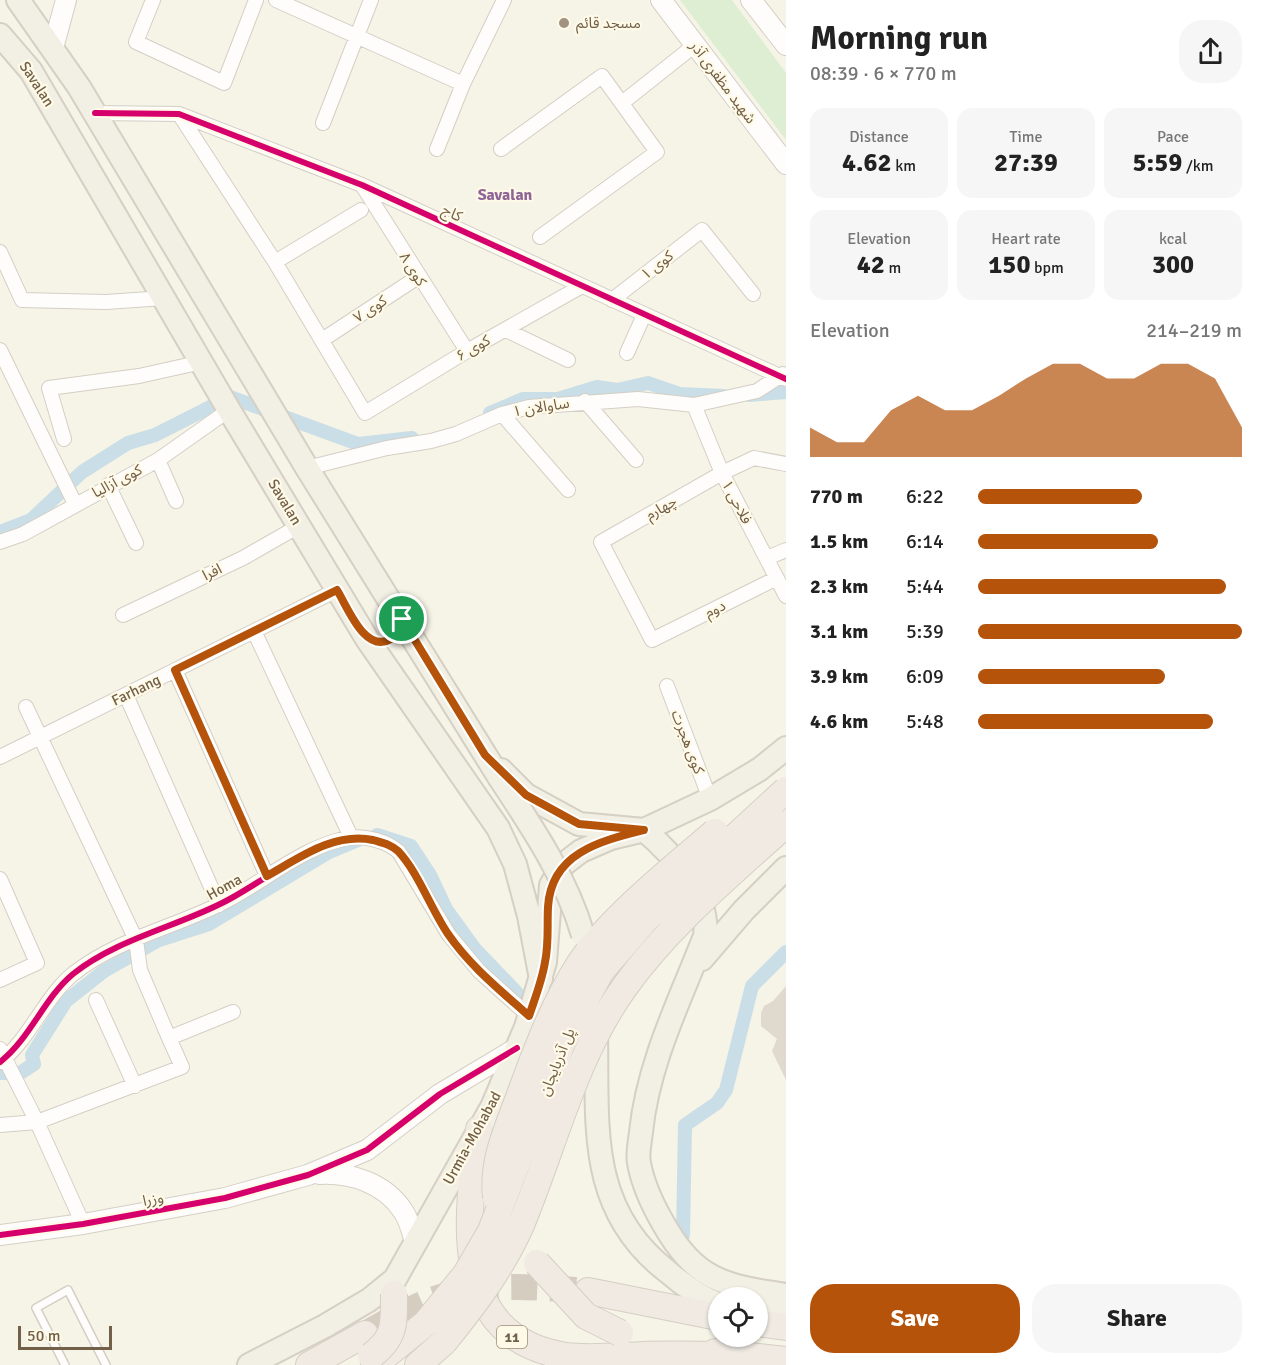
<!DOCTYPE html>
<meta charset="utf-8">
<style>
:root{--surface:#fff;--page:#f6f6f6;--text:#222;--muted:#767676;--accent:#b45309}
body{margin:0;font-family:Signika,"Noto Sans Arabic",sans-serif;background:var(--page);color:var(--text);height:100vh;display:flex;flex-direction:column;font-size:22px;white-space:nowrap}
*{box-sizing:border-box;margin:0}
p{font-size:20px;color:var(--muted)}
.icon{flex:none;width:33px;height:33px;fill:none;stroke:currentColor;stroke-width:2;stroke-linecap:round;stroke-linejoin:round}
.map{position:relative;flex:1;overflow:hidden}
.side{display:flex;flex-direction:column;background:var(--surface);width:480px}
.side>*{flex:none}
.buttons{position:absolute;left:708px;top:1287px;display:grid;gap:12px}
.buttons a{display:grid;place-items:center;width:60px;height:60px;border-radius:50%;background:var(--surface);box-shadow:0 2px 4px #0004;font-size:30px}
.scale{position:absolute;left:18px;bottom:15px;width:94px;box-sizing:border-box;padding-left:6px;border:3px solid #736049;border-top:0;font-size:16px;line-height:21px;white-space:nowrap;color:#736049;-webkit-text-stroke:4px #fffae7;paint-order:stroke}
.pin{position:absolute;display:grid;place-items:center;width:51px;height:51px;color:#fff;margin:-26px;border:3px solid #fff;border-radius:50%;box-shadow:0 2px 6px #0007}
.round{display:grid;place-items:center;flex:none;width:63px;height:63px;border-radius:24px;background:var(--page)}
.summary{display:flex;align-items:center;justify-content:space-between;height:102px;padding:0 24px}
h1{font-size:33px;font-weight:700;line-height:45px}
.metrics{display:grid;grid-template-columns:repeat(3,1fr);gap:9px;height:102px;padding:6px 24px}
.metrics div{display:grid;align-content:center;border-radius:15px;background:var(--page);text-align:center}
.metrics b{font-size:26px;font-weight:700}
.metrics small{font-size:16px;font-weight:400}
.metrics p{font-size:16px}
.chart{height:168px;padding:12px 24px}
.chart p{display:flex;justify-content:space-between}
.chart svg{width:100%;height:108px;margin-top:6px;fill:var(--accent);opacity:.7}
.primary-button{display:flex;gap:12px;margin-top:auto;padding:12px 24px}
.primary-button a{flex:1;height:69px;border-radius:24px;background:var(--accent);color:#fff;font-size:24px;font-weight:700;line-height:69px;text-align:center}
.primary-button a+a{background:var(--page);color:var(--text)}
ul{padding:0 24px;list-style:none;font-size:20px}
li{display:grid;grid-template-columns:96px 72px 1fr;align-items:center;height:45px}
li i{height:15px;border-radius:8px;background:var(--accent)}
main{display:flex;flex:1;min-height:0}
.map>svg:first-child{display:block}
.green{fill:#ddeed2}
.lines{fill:none;stroke-linecap:round;stroke-linejoin:round}
.canal{stroke:#c9dee6;stroke-width:14}
.building{fill:#e0d9cd}
.highway-tunnel{stroke:#d5cec0;stroke-width:26;stroke-dasharray:26 13;stroke-linecap:butt}
.lane-casing{stroke:#d4cfc5;stroke-width:10}
.street-casing{stroke:#d4cfc5;stroke-width:16}
.secondary-casing{stroke:#d5d0c6;stroke-width:22}
.primary-casing{stroke:#d5cfc4;stroke-width:26}
.highway-casing{stroke:#d5cfc4;stroke-width:28}
.lane{stroke:#fefdfb;stroke-width:7}
.street{stroke:#fefdfb;stroke-width:14}
.secondary{stroke:#fefdfb;stroke-width:20}
.primary{stroke:#f2efe4;stroke-width:22}
.highway{stroke:#f0eae3;stroke-width:26}
.primary-bridge-casing{stroke:#d5cfc4;stroke-width:26;stroke-linecap:butt}
.highway-bridge-casing{stroke:#d5cfc4;stroke-width:28;stroke-linecap:butt}
.primary-bridge{stroke:#f2efe4;stroke-width:22}
.highway-bridge{stroke:#f0eae3;stroke-width:26}
.cycleway-casing{stroke:#fffae7;stroke-width:10}
.cycleway{stroke:#d6006c;stroke-width:6}
.route-casing{stroke:#fff;stroke-width:12}
.route{stroke:#b45309;stroke-width:8}
.poi-dot{fill:#a19380;stroke:#fffae7;stroke-width:2}
.labels{text-anchor:middle;dominant-baseline:central;stroke-width:4.5;stroke-linejoin:round;paint-order:stroke}
.shield{fill:#fffae7;stroke:#9d8e78;stroke-width:1.5}
.shield-label{font-size:14px;font-weight:bold;fill:#736049}
.poi-label{font-size:15px;fill:#736049;stroke:#fffae7;text-anchor:start}
.street-label{font-size:15px;fill:#736049;stroke:#fffae7}
.neighbourhood-label{font-size:16px;font-weight:bold;fill:#8f6496;stroke:#fffae7}
</style>
<main>
<div class="map">
<svg width="786" height="1365" viewBox="0 0 786 1365">
<rect width="100%" height="100%" fill="#f6f3e7"/>
<path class="green" d="M680 0H732L786 73V140Z"/>
<g class="lines">
<path class="canal" d="M749 395 786 392
M490 413 523 399H558L597 387 617 390 648 383 680 394 724 396
M0 532 31 520 82 472 128 443 155 435 230 397 358 444 412 438
M377 835 411 846 430 875 446 909 475 949 519 995 529 1012
M0 1073H20L34 1064 32 1055 66 1001 104 971 159 940 209 924 329 852 358 840
M683 1235 685 1125 717 1103 726 1090 752 986 786 952"/>
</g>
<path class="building" d="M786 986V1080L772 1051 777 1039 761 1026V1013L764 1006 773 1001Z"/>
<g class="lines">
<path class="highway-tunnel" d="M365 1334C394 1318 422 1301 454 1293 493 1284 537 1287 576 1290"/>
<g class="lane-casing">
<path id="lane" d="M65 1365 36 1308 68 1290 106 1365"/>
</g>
<g class="street-casing">
<path id="street" d="M153 0 136 42 224 83 256 0
M276 0 463 84 504 0
M622 103 695 45
M95 113 179 114 362 185 786 379
M179 114 275 262 365 413 467 351 582 286
M323 123 371 0
M437 149 463 84
M501 149 602 76 657 152 540 237
M362 185 467 351
M0 252 22 300 106 302 164 298
M275 262 361 210
M612 300 702 230 753 294
M506 330 568 360
M322 340 418 277
M0 350 75 504
M627 353 644 315
M585 401 636 460
M694 405 722 473 786 596
M502 414 568 490
M64 439 49 388 139 376 202 362
M158 460 176 501
M307 468 387 448 431 441 456 434 502 414 529 407 638 399 694 405 757 391 783 374
M108 485 136 543
M0 542 23 534 158 460 229 410
M767 558 786 550
M777 578 652 640 601 542 722 473 754 458 786 464
M123 615 243 558 299 526
M254 631 351 837
M175 670 267 876
M667 686 710 799
M126 695 219 905
M26 707 136 940 140 970 169 1038
M0 757 337 590
M0 879 37 963 0 980
M96 1000 135 1086
M0 1049 37 1122 0 1125
M0 1062C30 1039 44 998 73 974 114 941 171 928 218 905 261 885 300 847 348 838 364 835 387 841 399 852L449 935 479 971 529 1016
M83 1224 37 1122 182 1067 169 1038 233 1012"/>
</g>
<g class="secondary-casing">
<path id="secondary" d="M661 0 786 164
M751 0 786 45
M53 48 66 0
M319 1174C350 1172 385 1183 403 1211 409 1219 412 1232 415 1242
M0 1235 83 1224 225 1198 308 1175 367 1150 440 1094 517 1048"/>
</g>
<g class="primary-casing">
<path id="primary" d="M18 0 79 87 307 468 499 777
M0 35 31 71 229 410 367 639 498 828 515 864 529 916 541 979
M501 770 526 795 579 824 644 830C673 854 710 897 705 936 680 1000 648 1063 641 1132 640 1142 637 1154 639 1163 643 1185 652 1204 663 1223 695 1280 724 1286 786 1295
M702 959 744 910 786 868
M596 1033C598 1125 586 1209 668 1272 683 1285 700 1297 718 1304
M758 1310 786 1314
M249 1365 325 1326 369 1300 395 1279 492 1107 526 1027 545 962 551 885 564 864 581 851 611 838 644 830 710 799 760 769 786 748"/>
</g>
<g class="highway-casing">
<path id="highway" d="M479 1129C466 1217 449 1338 566 1356 591 1359 617 1356 643 1355 672 1354 701 1355 730 1355
M588 1291 718 1317
M758 1323 786 1327
M715 1352 786 1360
M309 1365 365 1334
M374 1365 426 1323
M418 1365 444 1342"/>
</g>
<use href="#lane" class="lane"/>
<use href="#street" class="street"/>
<use href="#secondary" class="secondary"/>
<use href="#primary" class="primary"/>
<use href="#highway" class="highway"/>
<g class="primary-bridge-casing">
<path id="primary-bridge" d="M499 777C532 827 566 877 583 935"/>
</g>
<g class="highway-bridge-casing">
<path id="highway-bridge" d="M496 1197C492 1163 506 1132 518 1100 535 1053 553 1005 580 963 610 918 674 867 715 832
M537 1263 586 1316 620 1333
M426 1323 466 1274 491 1231 562 1043 601 971 646 919 786 790
M444 1342C474 1305 502 1268 521 1225 554 1146 574 1058 624 988 668 926 730 875 786 824
M371 1356C396 1337 394 1324 394 1294"/>
</g>
<use href="#primary-bridge" class="primary-bridge"/>
<use href="#highway-bridge" class="highway-bridge"/>
<g class="cycleway-casing">
<path id="cycleway" d="M95 113 179 114 362 185 786 379
M0 1062C30 1039 44 998 73 974 114 941 171 928 218 905 261 885 300 847 348 838 364 835 387 841 399 852L449 935 479 971 529 1016
M0 1235 83 1224 225 1198 308 1175 367 1150 440 1094 517 1048"/>
</g>
<use href="#cycleway" class="cycleway"/>
</g>
<g class="lines">
<g class="route-casing">
<path id="route" d="M337 590C348 608 365 654 391 639 399 634 401 628 402 619L485 755 526 795 579 824 644 830C600 841 551 853 548 907 547 925 549 944 545 962 542 981 535 998 529 1016 500 990 470 966 448 934 431 909 418 872 398 851 390 844 383 843 373 840 334 832 299 858 267 876L175 670Z"/>
</g>
<use href="#route" class="route"/>
</g>
<circle class="poi-dot" cx="564" cy="23" r="6"/>
<g class="labels">
<rect class="shield" x="497" y="1326" width="30" height="22" rx="4.5"/>
<g class="shield-label">
<text x="512" y="1337">11</text>
</g>
<g class="poi-label">
<text x="576" y="23">مسجد قائم</text>
</g>
<g class="street-label">
<text transform="translate(723 82) rotate(53)">شهید مظفری آذر</text>
<text transform="translate(37 84) rotate(57)">Savalan</text>
<text transform="translate(452 213) rotate(25)">کاج</text>
<text transform="translate(657 265) rotate(-38)">کوی ۱</text>
<text transform="translate(413 269) rotate(58)">کوی ۸</text>
<text transform="translate(370 309) rotate(-33)">کوی ۷</text>
<text transform="translate(473 348) rotate(-30)">کوی ۶</text>
<text transform="translate(541 407) rotate(-9)">ساوالان ۱</text>
<text transform="translate(117 481) rotate(-28)">کوی آزالیا</text>
<text transform="translate(285 502) rotate(59)">Savalan</text>
<text transform="translate(737 502) rotate(62)">فلاحی ۱</text>
<text transform="translate(661 508) rotate(-30)">چهارم</text>
<text transform="translate(212 572) rotate(-26)">افرا</text>
<text transform="translate(715 609) rotate(-26)">دوم</text>
<text transform="translate(136 690) rotate(-26)">Farhang</text>
<text transform="translate(688 742) rotate(69)">کوی هجرت</text>
<text transform="translate(224 887) rotate(-29)">Homa</text>
<text transform="translate(557 1062) rotate(-68)">پل آذربایجان</text>
<text transform="translate(472 1138) rotate(-61)">Urmia-Mohabad</text>
<text transform="translate(153 1199) rotate(-11)">وزرا</text>
</g>
<g class="neighbourhood-label">
<text x="505" y="195">Savalan</text>
</g>
</g>
</svg>
<div class="buttons">
<a><svg class="icon" aria-label="locate" viewBox="0 0 24 24"><circle cx="12" cy="12" r="6"/><path d="M12 2v4M12 18v4M2 12h4M18 12h4"/></svg></a>
</div>
<div class="scale">50 m</div>
<div class="pin" style="left:402px;top:619px;background:#1e9e55"><svg class="icon" aria-label="arrive" viewBox="0 0 24 24"><path d="M6 21V4h12l-3 4 3 4H6"/></svg></div>
</div>
<section class="side">
<div class="summary"><div><h1>Morning run</h1><p>08:39 · 6 × 770 m</p></div><a class="round"><svg class="icon" aria-label="share" viewBox="0 0 24 24"><path d="M12 15V3M7 8l5-5 5 5M5 13v7h14v-7"/></svg></a></div>
<div class="metrics">
<div><p>Distance</p><b>4.62<small> km</small></b></div>
<div><p>Time</p><b>27:39</b></div>
<div><p>Pace</p><b>5:59<small> /km</small></b></div>
</div>
<div class="metrics">
<div><p>Elevation</p><b>42<small> m</small></b></div>
<div><p>Heart rate</p><b>150<small> bpm</small></b></div>
<div><p>kcal</p><b>300</b></div>
</div>
<div class="chart"><p><span>Elevation</span>214–219 m</p>
<svg viewBox="0 0 160 44" preserveAspectRatio="none"><path d="M0 44V32L10 38L20 38L30 25L40 19L50 25L60 25L70 19L80 12L90 6L100 6L110 12L120 12L130 6L140 6L150 12L160 32V44z"/></svg>
</div>
<ul>
<li><b>770 m</b>6:22<i style="width:62%"></i></li>
<li><b>1.5 km</b>6:14<i style="width:68%"></i></li>
<li><b>2.3 km</b>5:44<i style="width:94%"></i></li>
<li><b>3.1 km</b>5:39<i style="width:100%"></i></li>
<li><b>3.9 km</b>6:09<i style="width:71%"></i></li>
<li><b>4.6 km</b>5:48<i style="width:89%"></i></li>
</ul>
<div class="primary-button"><a>Save</a><a>Share</a></div>
</section>
</main>
